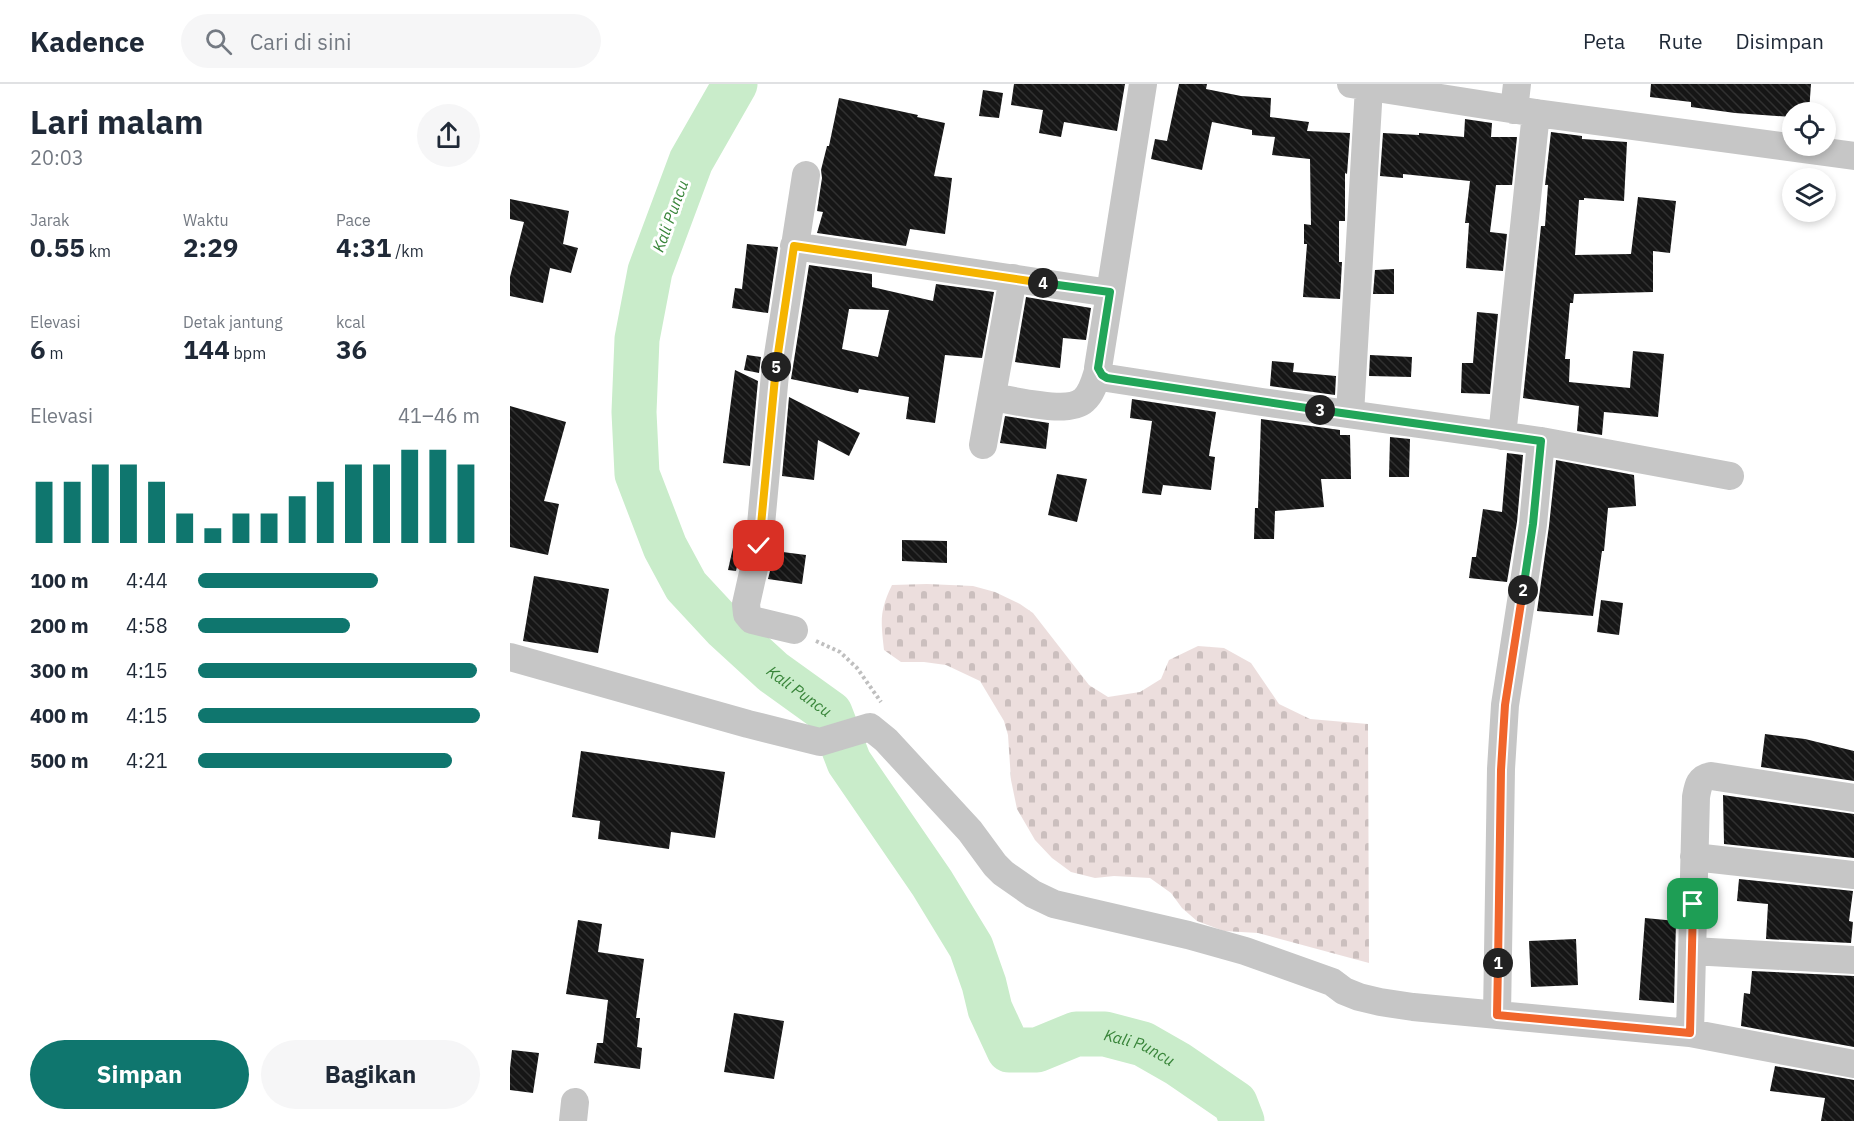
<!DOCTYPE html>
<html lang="id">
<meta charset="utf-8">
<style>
:root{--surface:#fff;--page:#f6f6f7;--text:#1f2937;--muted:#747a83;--line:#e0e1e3;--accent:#0f766e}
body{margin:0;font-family:"IBM Plex Sans",sans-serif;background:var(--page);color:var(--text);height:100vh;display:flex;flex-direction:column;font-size:22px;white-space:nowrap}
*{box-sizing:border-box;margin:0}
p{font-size:20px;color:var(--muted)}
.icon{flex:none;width:33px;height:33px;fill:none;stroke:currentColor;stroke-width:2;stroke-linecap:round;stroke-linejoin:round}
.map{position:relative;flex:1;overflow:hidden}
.panel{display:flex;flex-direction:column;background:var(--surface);width:510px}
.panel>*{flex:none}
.controls{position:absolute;left:1272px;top:18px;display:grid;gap:12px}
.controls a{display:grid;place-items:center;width:54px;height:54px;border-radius:50%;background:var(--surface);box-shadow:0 3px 9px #0003;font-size:30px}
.pin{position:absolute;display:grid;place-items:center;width:51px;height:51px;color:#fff;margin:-26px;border-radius:12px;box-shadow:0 3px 9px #0006}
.km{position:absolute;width:30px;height:30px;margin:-15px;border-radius:50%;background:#222;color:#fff;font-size:16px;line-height:30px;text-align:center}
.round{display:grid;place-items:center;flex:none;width:63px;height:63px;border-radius:32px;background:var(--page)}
.headline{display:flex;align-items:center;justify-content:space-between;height:102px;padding:0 30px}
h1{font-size:33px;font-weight:800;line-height:45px}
.stats{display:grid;grid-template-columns:repeat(3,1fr);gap:9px;height:102px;padding:6px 30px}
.stats div{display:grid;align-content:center}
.stats b{font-size:26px;font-weight:800}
.stats small{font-size:16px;font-weight:400}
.stats p{font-size:16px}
.chart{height:168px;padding:12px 30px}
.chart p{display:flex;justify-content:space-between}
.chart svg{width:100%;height:108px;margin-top:6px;stroke:var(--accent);stroke-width:6}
.action{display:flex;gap:12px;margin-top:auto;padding:12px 30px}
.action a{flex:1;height:69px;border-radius:36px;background:var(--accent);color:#fff;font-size:24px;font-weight:800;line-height:69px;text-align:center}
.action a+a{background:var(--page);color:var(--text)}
ul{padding:0 30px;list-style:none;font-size:20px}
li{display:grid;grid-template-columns:96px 72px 1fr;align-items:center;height:45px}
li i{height:15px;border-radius:8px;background:var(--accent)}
header{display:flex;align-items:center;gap:36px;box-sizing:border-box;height:84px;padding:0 30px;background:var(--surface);border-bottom:2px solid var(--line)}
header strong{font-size:28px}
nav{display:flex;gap:33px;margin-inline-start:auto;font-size:21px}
.search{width:420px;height:54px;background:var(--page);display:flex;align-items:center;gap:15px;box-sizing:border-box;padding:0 21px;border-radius:33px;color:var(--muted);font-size:22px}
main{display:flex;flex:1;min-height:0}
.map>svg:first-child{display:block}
.cemetery{fill:url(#cemetery-stones)}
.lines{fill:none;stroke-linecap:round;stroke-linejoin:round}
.river{stroke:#c9ecca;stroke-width:45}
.building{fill:url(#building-back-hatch);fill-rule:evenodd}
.path{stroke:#bfbfbf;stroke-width:4;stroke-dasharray:3 3;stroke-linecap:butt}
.minor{stroke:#c6c6c6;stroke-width:28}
.split-1-casing{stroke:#fff;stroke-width:12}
.split-2-casing{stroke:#fff;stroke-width:12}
.split-3-casing{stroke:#fff;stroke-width:12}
.split-4-casing{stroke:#fff;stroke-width:12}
.split-5-casing{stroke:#fff;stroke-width:12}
.split-6-casing{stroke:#fff;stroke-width:12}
.split-1{stroke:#f0652b;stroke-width:8}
.split-2{stroke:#f0652b;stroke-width:8}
.split-3{stroke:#22a559;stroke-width:8}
.split-4{stroke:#22a559;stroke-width:8}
.split-5{stroke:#f5b400;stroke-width:8}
.split-6{stroke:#f5b400;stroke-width:8}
.labels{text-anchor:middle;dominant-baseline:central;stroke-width:6;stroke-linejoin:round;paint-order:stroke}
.water-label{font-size:16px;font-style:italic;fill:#39853a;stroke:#fff}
</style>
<header>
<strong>Kadence</strong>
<div class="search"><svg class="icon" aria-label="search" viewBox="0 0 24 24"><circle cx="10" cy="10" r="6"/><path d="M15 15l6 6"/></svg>Cari di sini</div>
<nav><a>Peta</a><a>Rute</a><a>Disimpan</a></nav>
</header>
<main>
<section class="panel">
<div class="headline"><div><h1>Lari malam</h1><p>20:03</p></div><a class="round"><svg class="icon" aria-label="share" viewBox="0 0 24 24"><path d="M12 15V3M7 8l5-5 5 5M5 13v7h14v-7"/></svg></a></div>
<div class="stats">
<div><p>Jarak</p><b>0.55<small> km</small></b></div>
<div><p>Waktu</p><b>2:29</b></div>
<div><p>Pace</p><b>4:31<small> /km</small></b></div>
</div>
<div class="stats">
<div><p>Elevasi</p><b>6<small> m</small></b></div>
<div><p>Detak jantung</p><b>144<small> bpm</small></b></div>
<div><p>kcal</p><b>36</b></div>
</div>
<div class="chart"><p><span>Elevasi</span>41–46 m</p>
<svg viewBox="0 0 160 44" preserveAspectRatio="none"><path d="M5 44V19M15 44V19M25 44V12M35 44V12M45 44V19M55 44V32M65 44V38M75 44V32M85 44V32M95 44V25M105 44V19M115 44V12M125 44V12M135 44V6M145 44V6M155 44V12"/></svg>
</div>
<ul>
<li><b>100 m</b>4:44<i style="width:64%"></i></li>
<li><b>200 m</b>4:58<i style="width:54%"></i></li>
<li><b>300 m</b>4:15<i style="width:99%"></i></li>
<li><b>400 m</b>4:15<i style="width:100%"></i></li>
<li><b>500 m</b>4:21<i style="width:90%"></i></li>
</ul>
<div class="action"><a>Simpan</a><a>Bagikan</a></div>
</section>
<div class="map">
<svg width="1344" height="1037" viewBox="0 0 1344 1037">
<defs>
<pattern id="cemetery-stones" width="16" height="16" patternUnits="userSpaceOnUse" patternTransform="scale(1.5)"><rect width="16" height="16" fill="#ecdedd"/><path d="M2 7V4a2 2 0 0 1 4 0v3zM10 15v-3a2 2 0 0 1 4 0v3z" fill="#cbbfbe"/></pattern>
<pattern id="building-back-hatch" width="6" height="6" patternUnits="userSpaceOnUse" patternTransform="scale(1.5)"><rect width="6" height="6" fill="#161616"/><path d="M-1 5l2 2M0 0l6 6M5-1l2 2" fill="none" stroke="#303030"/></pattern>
</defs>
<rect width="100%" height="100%" fill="#fff"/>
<path class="cemetery" d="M417 500 463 502 485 508 510 520 523 529 579 601 598 613 630 608 651 595 659 576 688 562 714 564 741 579 769 620 800 635 858 640 859 879 748 849 714 847 687 837 672 824 661 809 640 794 604 792 585 794 561 788 542 774 525 756 507 725 501 696 498 651 494 637 470 597 436 581 414 578H391L374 566C371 537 369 528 382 501Z"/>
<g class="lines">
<path class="river" id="s1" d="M225 0 181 77 140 187 127 255 124 328 127 390 155 463 176 502 215 544 263 588 320 629 339 678 422 799 461 863 474 900 480 925 499 966H527L566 950H595L633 960 668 980 725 1019 732 1037"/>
</g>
<path class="building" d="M504 0H615L607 47 554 38 551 53 529 49 533 26 501 21Z
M669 0H697L696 5 731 12 761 14 760 33 799 38 797 47 840 49 837 90 835 89V137H829V178H832L830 215 793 213 797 160H794V140L801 141 800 75 762 71 765 53 742 51V46L702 38 692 86 641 75 645 55 657 57Z
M1141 0H1301L1299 28H1282V33L1225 29 1181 23V18L1140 13Z
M473 6 493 9 489 34 469 32Z
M329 14 408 31 407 33 435 39 424 92 442 94 435 150 400 145 396 162 307 149 313 128 307 127 312 94 311 86 317 62H319Z
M955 35 982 39 981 53H1007L1002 101H986L980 148 997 150 993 187 956 184 959 139H955L960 97 893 90V94L870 92 873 49 909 51V49L954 53Z
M1041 48 1072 52V55L1117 58 1114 117 1074 114V116H1069L1065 171 1121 170 1128 113 1166 117 1160 169 1143 167V208L1064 210 1063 219H1060L1055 275H1060L1059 298 1120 304 1123 267 1154 270 1148 333 1094 328 1092 351 1067 347 1069 322 1013 314 1031 142H1035L1038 101H1035Z
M0 115 59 127 53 160 68 164 61 189 40 184 33 219 0 212V193L14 138 0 135Z
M237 160 268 163 258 229 222 224 225 204 232 205Z
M299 181 362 190V203L423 217 426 200 484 208 472 274 435 271 425 339 396 335 399 313 349 305 348 309 281 295ZM339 225 379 226 368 273 332 265Z
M884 185V210H863L865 186Z
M516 213 581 224 576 256 553 254 550 284 505 278Z
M967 228 988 230 980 310 951 309 952 279H963Z
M237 271 251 273 249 289 234 286Z
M860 271 902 273 901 293 859 292Z
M762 277 784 279 783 288 826 292 825 311 760 302Z
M225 286 248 297 240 382 213 379Z
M279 313 350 349 339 372 308 356 304 396 272 392Z
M622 315 706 328 699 372 705 373 701 406 653 401 651 411 632 409 642 337 620 334Z
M0 322 56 338 34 417 49 420 38 471 0 463Z
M495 332 539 339 536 365 490 359Z
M751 335 830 346V351H840L841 395H811L814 423 765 427 764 455H744L745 424H748Z
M880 353 900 355 899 393H879Z
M997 369 1013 371 1007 438 997 498 959 494 962 473H966L973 425 992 428Z
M1046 376 1124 391 1126 422 1098 424 1094 467H1092L1083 532 1027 527 1039 442Z
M547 390 577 395 567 438 538 431Z
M392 456 437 457V479L392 477Z
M224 459 232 460 226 487 218 486Z
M265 467 296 471 292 500 258 495Z
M24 492 99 505 88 569 13 557Z
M1091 516 1113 519 1109 551 1087 548Z
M1255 650 1295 655 1344 667V697L1251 683Z
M71 667 215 688 205 754 161 748 159 765 88 755 90 737 62 733Z
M1213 711 1344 730V774L1214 760Z
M1229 795 1343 807 1339 837 1343 838 1341 859 1256 855 1258 820 1227 817Z
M1135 834 1166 837 1164 919 1129 916Z
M68 836 92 840 88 868 134 875 126 934H130L127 963 132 964 130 985 84 979 87 959H93L98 916 56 910Z
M1066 855 1068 901 1021 903 1019 857Z
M1242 887 1344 892V963L1231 942 1234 909 1240 910Z
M224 929 274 937 264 995 214 988Z
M2 966 29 969 23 1009 0 1006V984Z
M1265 982 1344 996V1037H1311L1315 1014 1260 1007Z"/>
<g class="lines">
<path class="path" d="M306 557 330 568 347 584 371 618"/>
<path class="minor" d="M841 0 1026 29 1344 72
M1004 26 1007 0
M284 162 600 209 588 284 592 291 597 294 752 318 1031 357 1220 392
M600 209 633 0
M482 313C503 316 558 331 574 316 582 309 585 297 588 287
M840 330 859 3
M992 352 1026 29
M473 361 503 194
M284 546 242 536 237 530 236 520 249 462 265 290 296 91
M0 573 238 640 310 658 360 643 376 656 460 747 485 781 493 789 523 810 544 820 678 851 735 867 822 898 834 907 849 913 870 918 903 923 1180 949 1344 980
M1184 773 1344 791
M1182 867 1344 876
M987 931 991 685 995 621 1023 440 1031 357
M1180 949 1186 713C1188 702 1189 694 1201 692L1344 714
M63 1037 65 1018"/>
</g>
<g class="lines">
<g class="split-1-casing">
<path id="split-1" d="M988 879 987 931 1180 949 1183 820"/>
</g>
<g class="split-2-casing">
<path id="split-2" d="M988 879 991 686 995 621 1013 506"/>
</g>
<g class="split-3-casing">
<path id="split-3" d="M810 326 1031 357 1023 440 1013 506"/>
</g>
<g class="split-4-casing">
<path id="split-4" d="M533 199 600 208 588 284 592 291 597 294 810 326"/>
</g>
<g class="split-5-casing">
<path id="split-5" d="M266 283 284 162 533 199"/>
</g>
<g class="split-6-casing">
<path id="split-6" d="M249 462 266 283"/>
</g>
<use href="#split-1" class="split-1"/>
<use href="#split-2" class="split-2"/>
<use href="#split-3" class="split-3"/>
<use href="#split-4" class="split-4"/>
<use href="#split-5" class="split-5"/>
<use href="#split-6" class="split-6"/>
</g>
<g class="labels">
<g class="water-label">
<text transform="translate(160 132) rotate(-70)">Kali Puncu</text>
<text stroke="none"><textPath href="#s1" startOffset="688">Kali Puncu</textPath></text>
<text stroke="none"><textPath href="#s1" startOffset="1246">Kali Puncu</textPath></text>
</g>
</g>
</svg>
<div class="controls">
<a><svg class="icon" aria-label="locate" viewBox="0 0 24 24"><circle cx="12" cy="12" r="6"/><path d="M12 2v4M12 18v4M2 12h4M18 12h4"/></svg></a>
<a><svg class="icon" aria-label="layers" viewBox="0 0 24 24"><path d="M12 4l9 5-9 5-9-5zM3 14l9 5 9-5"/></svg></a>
</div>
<div class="pin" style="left:1183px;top:820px;background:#1e9e55"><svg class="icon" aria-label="arrive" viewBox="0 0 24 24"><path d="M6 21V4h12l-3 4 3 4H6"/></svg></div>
<div class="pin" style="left:249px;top:462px;background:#d93025"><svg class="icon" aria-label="check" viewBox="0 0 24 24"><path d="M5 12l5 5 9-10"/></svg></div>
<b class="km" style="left:988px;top:879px">1</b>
<b class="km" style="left:1013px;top:506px">2</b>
<b class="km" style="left:810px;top:326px">3</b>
<b class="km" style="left:533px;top:199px">4</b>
<b class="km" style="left:266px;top:283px">5</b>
</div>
</main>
